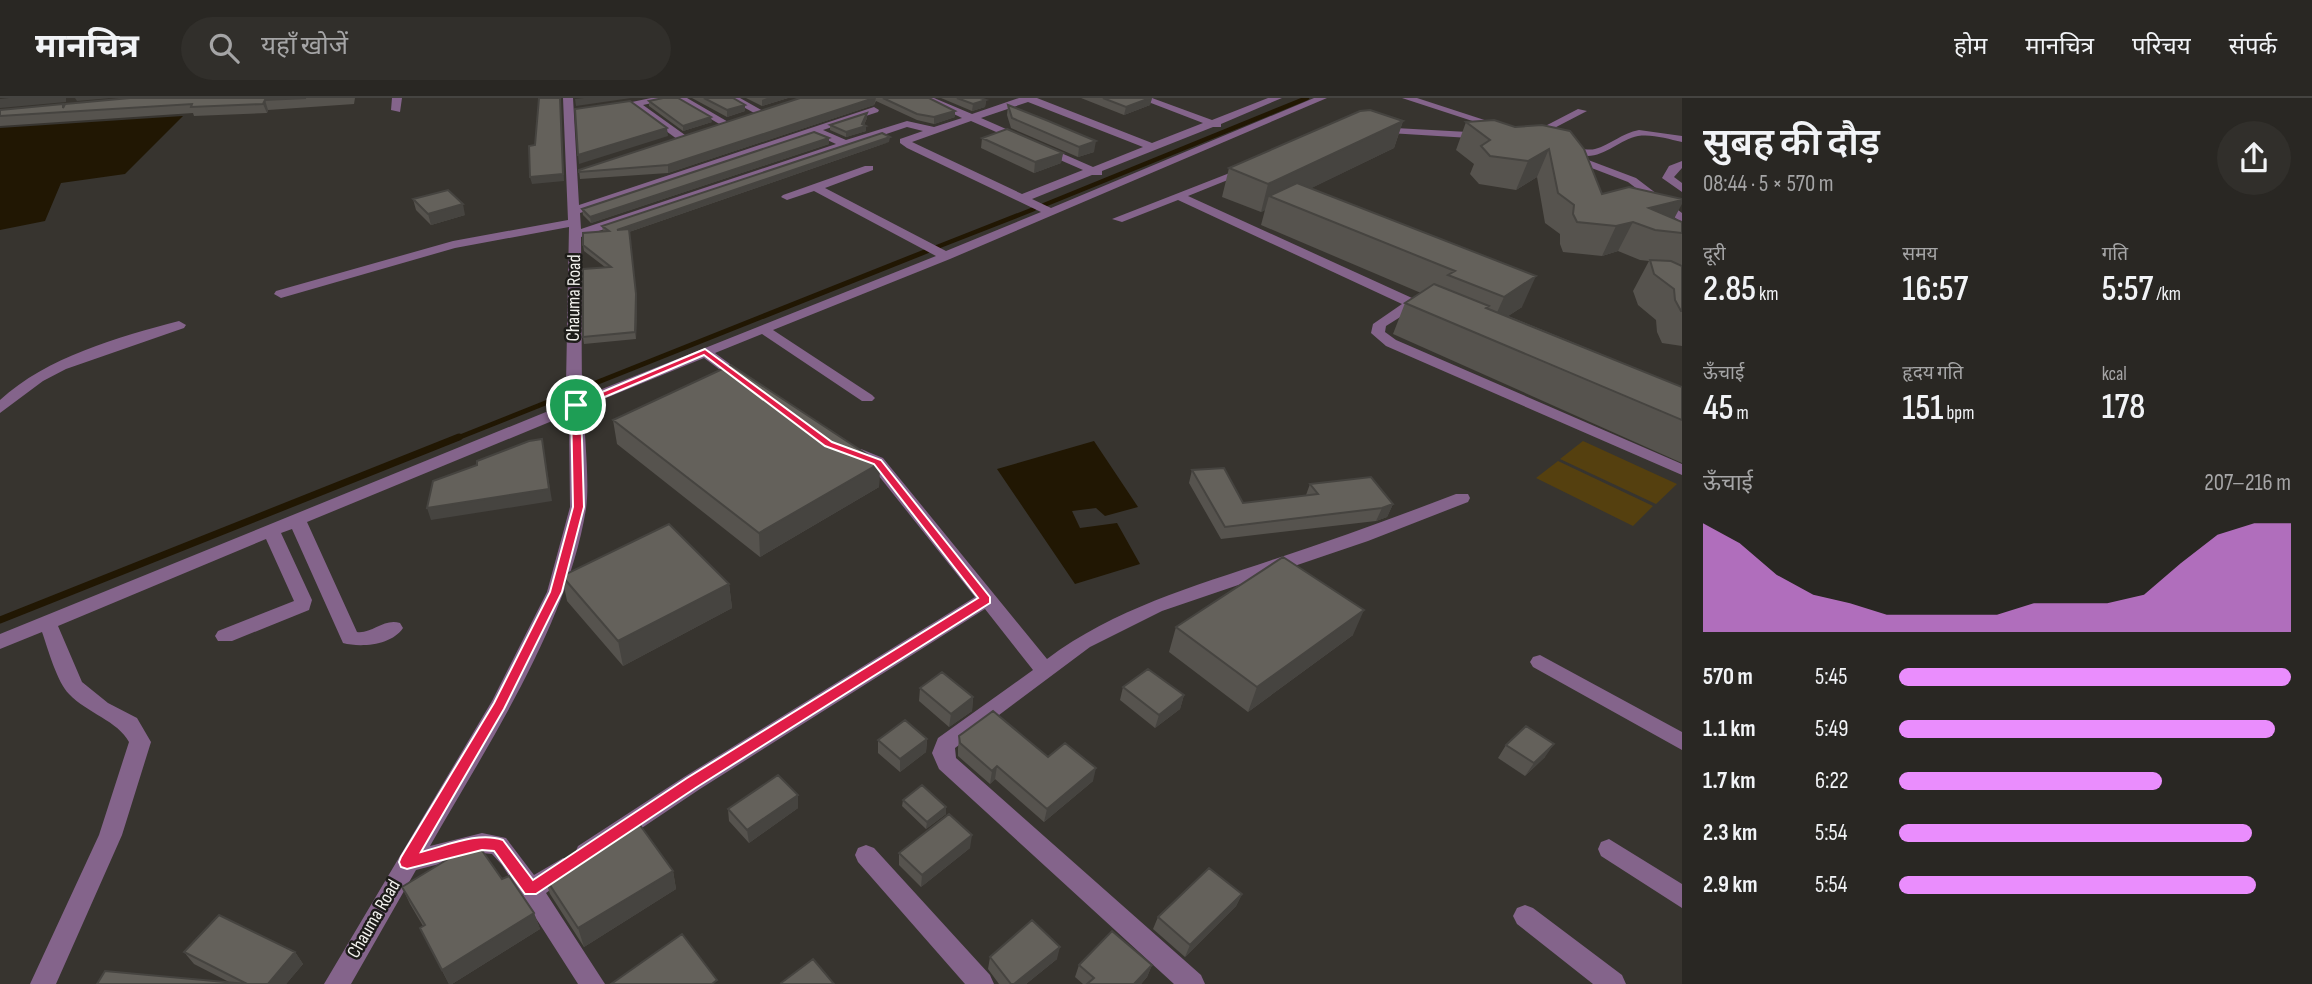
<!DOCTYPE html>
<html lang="hi">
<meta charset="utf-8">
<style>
:root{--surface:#292723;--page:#312f2b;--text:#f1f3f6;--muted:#a5a5a6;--line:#454441;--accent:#ea8dfd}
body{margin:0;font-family:"Sofia Sans Condensed","Noto Sans Devanagari",sans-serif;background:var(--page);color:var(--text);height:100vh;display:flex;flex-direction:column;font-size:26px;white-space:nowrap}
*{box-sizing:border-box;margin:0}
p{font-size:23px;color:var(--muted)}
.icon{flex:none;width:38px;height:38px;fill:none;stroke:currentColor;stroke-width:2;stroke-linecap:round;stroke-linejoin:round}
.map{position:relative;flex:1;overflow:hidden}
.details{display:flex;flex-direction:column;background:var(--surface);width:630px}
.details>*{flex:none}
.pin{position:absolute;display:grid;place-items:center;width:60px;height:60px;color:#fff;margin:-30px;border:4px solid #fff;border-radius:50%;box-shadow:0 2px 7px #0007}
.round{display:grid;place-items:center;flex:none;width:74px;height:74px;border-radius:37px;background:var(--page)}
.overview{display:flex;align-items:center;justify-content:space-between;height:119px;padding:0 21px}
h1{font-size:38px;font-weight:600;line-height:52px}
.stats{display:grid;grid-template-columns:repeat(3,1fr);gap:10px;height:119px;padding:7px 21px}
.stats div{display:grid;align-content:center}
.stats b{font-size:35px;font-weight:600}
.stats small{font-size:19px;font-weight:400}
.stats p{font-size:19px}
.chart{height:196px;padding:14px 21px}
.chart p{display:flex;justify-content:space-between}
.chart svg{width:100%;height:126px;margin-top:7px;fill:var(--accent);opacity:.7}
ul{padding:0 21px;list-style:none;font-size:23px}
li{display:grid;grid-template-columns:112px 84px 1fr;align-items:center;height:52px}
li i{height:18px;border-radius:9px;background:var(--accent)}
header{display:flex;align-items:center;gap:42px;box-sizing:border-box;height:98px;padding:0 35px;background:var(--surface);border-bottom:2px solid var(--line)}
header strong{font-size:33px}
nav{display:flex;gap:38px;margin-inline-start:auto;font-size:24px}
.search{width:490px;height:63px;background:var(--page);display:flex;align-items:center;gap:18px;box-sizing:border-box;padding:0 24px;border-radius:38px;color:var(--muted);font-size:26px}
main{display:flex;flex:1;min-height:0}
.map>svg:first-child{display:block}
.green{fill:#55400f}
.water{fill:#211703}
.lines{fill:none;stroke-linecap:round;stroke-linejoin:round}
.stream-far2{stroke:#211703;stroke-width:4.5}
.stream-far1{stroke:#211703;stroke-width:5}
.stream{stroke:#211703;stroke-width:7}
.minor{fill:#84648b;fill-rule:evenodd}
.wall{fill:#56534e}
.shaded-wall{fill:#464440}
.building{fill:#64615b;stroke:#464440;stroke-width:2}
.route{fill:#e11d48;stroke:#fff;stroke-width:2;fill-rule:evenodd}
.labels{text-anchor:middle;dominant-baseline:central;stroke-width:5;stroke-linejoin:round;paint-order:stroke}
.street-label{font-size:19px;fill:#f4f3ef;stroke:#1d1c19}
</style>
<header>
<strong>मानचित्र</strong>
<div class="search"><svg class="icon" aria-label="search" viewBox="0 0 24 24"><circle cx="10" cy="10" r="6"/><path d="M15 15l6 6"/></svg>यहाँ खोजें</div>
<nav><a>होम</a><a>मानचित्र</a><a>परिचय</a><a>संपर्क</a></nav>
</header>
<main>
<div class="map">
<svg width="1682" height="886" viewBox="0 0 1682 886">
<rect width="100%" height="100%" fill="#37342f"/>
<path class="green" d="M1583 343 1677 386 1656 406 1560 361Z
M1558 363 1653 408 1633 428 1536 380Z"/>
<path class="water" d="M183 18 125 76 61 85 45 123 0 132V30Z
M1094 343 1138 409 1105 418 1096 410 1072 413 1080 430 1117 425 1140 466 1075 486 997 371Z"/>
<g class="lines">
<path class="stream-far2" d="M1044 107 1307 0
M937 149 1034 111"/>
<path class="stream-far1" d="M455 341 927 153"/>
<path class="stream" d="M0 522 459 339"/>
<path class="minor" d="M392 0H402L400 14 391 12Z
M563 0H573L579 107 874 9 879 12 878 14 823 32 846 42 907 23 934 29 962 20 921 0H934L972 16 1019 0H1037L1152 45 1203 25 1138 0H1152L1212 22 1268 0H1282L1221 26V29H1213L1102 73V77H1092L1032 101 1051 110 1314 0H1327L950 161 773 232 872 297 875 300 872 303H862L762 236 715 255 749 280 751 283 749 286H739L704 260 584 309C584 339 590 383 586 411 567 528 488 646 430 748L482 735 506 740 534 777 563 760 571 763 575 770 571 777 546 795 605 886H578L502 767 492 756 482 755 416 772 351 886H324L492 603 547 494 570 409 569 316 307 424 357 534C372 536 384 520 400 525L403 530C392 547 361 550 343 545L292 431 281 435 312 502 309 512 232 543H218L215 538 218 533 294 503 266 441 58 528 82 584 108 605 137 620 151 644 122 737 56 886H30L99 737 129 644C118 623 87 615 69 596 57 584 48 551 42 534L0 551V536L568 305 566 286 569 129 455 150 281 200 274 196 276 193 453 143 568 122ZM1028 4 1143 49 1093 69 981 20ZM971 23 1083 72 1022 96 912 44ZM907 29 923 33 900 41V45L907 50 1041 114 946 153 825 90 873 72V68H865L783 97 781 99 787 102 814 93 936 158 582 299 581 139ZM814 36 836 46 581 131 580 115Z
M651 0H674L643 7 685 37V41H677L633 9 613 12 608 9Z
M675 0H687L730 25 721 27Z
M727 0H740L765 14 756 16Z
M1402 0H1417L1509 30 1500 32Z
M1578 11 1587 13 1535 40 1526 38Z
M1377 29 1486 35 1491 38 1486 41 1373 34 1372 32Z
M1639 32 1682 38V44C1668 41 1653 36 1638 38 1616 42 1596 69 1572 53 1579 48 1586 53 1595 51 1610 47 1622 35 1639 32Z
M1567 54 1636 80 1682 115V125L1628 84 1563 59 1562 57Z
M1682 63V70L1674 79 1682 85V94L1662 80 1669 68Z
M1245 69 1255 71 1188 98 1434 210 1436 213 1429 217 1413 211 1386 228 1385 234 1396 242 1682 366V377L1386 248 1371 235 1373 226 1402 206 1178 102 1122 124 1112 121Z
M179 223 186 227 184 230 66 271 43 283 0 315V302C47 259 118 239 179 223Z
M861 351 883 360 1047 561C1115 510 1195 488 1275 461 1336 441 1396 419 1456 396H1468L1470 400 1468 404 1368 443 1162 513 1090 549 955 650 956 660 1201 877 1205 886H1174L939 671 932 655 938 640 1033 572 985 511 700 691 594 762 586 765 578 762 575 755 578 748 684 679 975 499 871 368 853 356 855 353Z
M1540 557 1682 634V652L1533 569 1530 564 1533 559Z
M1609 741 1682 786V810L1601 758 1598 751 1601 744Z
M866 747 874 750 990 877 994 886H965L858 764 855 757 858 750Z
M1525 807 1533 810 1622 877 1626 886H1593L1517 826 1513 818 1517 810Z"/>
</g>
<path class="wall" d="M130 0H355L354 6 268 12 267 15 194 18 193 15 0 28V18L63 6 64 8Z
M692 0H733L745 7V13L727 19Z
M746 0H788L762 8Z
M800 0H929L955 19 934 26 917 22 876 3 874 7 668 75 580 81 579 72Z
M941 0H980L986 2 985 9 972 13Z
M1081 0H1152L1150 7 1124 17Z
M649 3 712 24 683 33 649 8Z
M1008 7 1094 54 1078 59 1011 30 1007 17Z
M867 20 864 27 866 28V33L846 39 830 32V27Z
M1403 23 1394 50 1311 90 1522 209 1508 218 1682 289V365L1393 236 1405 205 1421 195 1261 127 1265 112 1261 114 1222 99 1229 70Z
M1466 24 1515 29 1542 27 1602 96 1682 124V167H1679L1682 168V248L1662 245 1657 234 1656 222 1638 207 1633 193 1649 163 1640 162 1618 153 1602 158 1563 154 1560 146V136L1545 125 1537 79 1516 92 1479 86 1470 76 1474 66 1456 52Z
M829 40V46L591 125 583 117 582 111Z
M982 40 1063 55 1061 65 1034 75 981 50Z
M889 44 629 134 637 202 636 241 584 246 583 239 605 169 584 153 583 147 603 133 602 128Z
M413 101 465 117 431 127 416 112Z
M613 322 880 365 879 389 760 459 617 346Z
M1192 372 1243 405 1306 397 1310 386 1393 406 1387 419 1376 423 1221 441 1189 385Z
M562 478 729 486 732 510 623 568 567 503Z
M1176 529 1353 537 1248 614 1169 554Z
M1123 589 1184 597 1180 611 1155 630 1120 602Z
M920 590 973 599 972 613 949 629 919 603Z
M959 638 1048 659 1093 683 1044 724 995 681 990 686 958 658V651Z
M927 641 926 654 900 674 878 655V642Z
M1506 647 1545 659 1525 678 1498 660Z
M903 702 946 709V716L926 731 902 708Z
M798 710 749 745 729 723 728 711Z
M970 750 921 789 899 767V755Z
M673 773 676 791 584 849 550 796 544 778Z
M502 781 534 815 540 831 452 886H449L420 830 423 828 410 806 402 789Z
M1242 796 1236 808 1185 859 1153 831 1158 819Z
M184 854H295L303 866 286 886H97L229 884 194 866Z
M990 859 1057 861 1026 886H999L988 871Z
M1079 867H1152L1147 879 1141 886H1083L1075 879Z"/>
<path class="shaded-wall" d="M9 0H66V4L0 10V1Z
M75 0H111L77 3Z
M560 0 564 83 532 86 530 79Z
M584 0H631L576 8 575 1Z
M767 0H788L762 8V2Z
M874 0H876L874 7 668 75V67Z
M1150 0H1152L1150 7 1124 17 1126 9Z
M265 2 268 12 267 15 263 6Z
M986 2 985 9 972 13 973 6Z
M745 7V13L727 19V12Z
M955 13V19L934 26V19Z
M867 15V20L863 29 866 28V33L846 39V34L862 26Z
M711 19 712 24 683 33V28Z
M1403 23 1394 50 1283 104 1269 98 1265 112 1261 114 1268 86Z
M667 30 668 38 579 66 578 57Z
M890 39 889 44 629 134 637 202 636 241 617 132Z
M829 40V46L591 125 590 119Z
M1096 43 1094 54 1078 59 1079 49Z
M1549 51 1537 79 1516 92 1528 63Z
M1063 55 1061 65 1034 75 1035 64Z
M1682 102V106L1669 130 1649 110Z
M463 106 465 117 431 127 428 116Z
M1633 124 1618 153 1602 158 1616 128Z
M1536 178 1522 209 1490 230 1504 199Z
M542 341 552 403 431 422 427 410Z
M880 365 879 389 760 459 759 435Z
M1393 406 1387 419 1376 423 1382 410Z
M729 486 732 510 623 568 618 543Z
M1364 512 1353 537 1248 614 1257 589Z
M1184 597 1180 611 1155 630 1159 617Z
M973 599 972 613 949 629 951 616Z
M927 641 926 654 900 674V661Z
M1554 646 1545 659 1525 678 1534 665Z
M997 668 995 681 990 686 992 673Z
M1096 670 1093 683 1044 724 1047 711Z
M798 697V710L749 745 747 732Z
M946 709V716L926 731 927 724Z
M972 737 970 750 921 789 922 777Z
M673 773 676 791 584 849 578 830Z
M1242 796 1236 808 1185 859 1190 847Z
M534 815 540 831 452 886H449L442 872Z
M1060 849 1057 861 1026 886H1014Z
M295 854 303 866 286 886H268Z
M1152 867 1147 879 1141 886H1134Z"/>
<path class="building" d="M130 0H306L265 2 263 6 191 9 192 6 0 18V12L63 6V10L65 6Z
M539 0H560L563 76 530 79 529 48 535 47Z
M663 0H678L711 19 683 28 649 3Z
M704 0H733L745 7 727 12Z
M800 0H874L668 67 579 74V72Z
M883 0H929L955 13 934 19 917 16Z
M957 0H980L986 2 973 6Z
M1103 0H1150L1126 9Z
M630 3 667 30 578 57 575 11Z
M1008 7 1046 22 1096 43 1079 49 1012 20Z
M1370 12 1403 23 1268 86 1229 70 1360 13Z
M867 15 862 26 866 28 846 34 830 27Z
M1494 22 1515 29 1542 27 1570 33 1584 51 1602 96 1629 89 1682 101V102L1649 110 1682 124V135L1655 132 1633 124 1616 128 1577 124 1573 116 1574 107 1558 95 1549 51 1528 63 1490 58 1481 48 1490 42 1466 24Z
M1007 31 1063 55 1035 64 982 40Z
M814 34 829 40 590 119 582 111Z
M882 35 890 39 617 132 629 131 636 196 635 234 583 239V171L611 169 583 147V135L609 133 602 128Z
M1297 85 1536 178 1504 199 1448 177 1455 173 1269 98Z
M448 92 463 106 428 116 413 101Z
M1650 162 1671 163 1682 168V213H1681L1675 202 1674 191 1654 176Z
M1434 186 1489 208 1486 210 1682 289V322L1405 205Z
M731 267 880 365 759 435 613 322Z
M542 341 549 391 427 410 433 383 477 367V363L529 343Z
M1224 370 1243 405 1318 396 1310 386 1371 379 1393 406 1382 410 1225 429 1192 372Z
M669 426 729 486 618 543 562 478Z
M1283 459 1364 512 1257 589 1176 529Z
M1148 571 1184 597 1159 617 1123 589Z
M942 574 973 599 951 616 920 590Z
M993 613 1048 659 1065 645 1096 670 1047 711 997 668 992 673 960 645 959 638Z
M905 622 927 641 900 661 878 642Z
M1526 628 1554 646 1534 665 1506 647Z
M778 677 798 697 747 732 728 711Z
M922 687 946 709 927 724 903 702Z
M949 716 972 737 922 777 899 755Z
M637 723 673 773 578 830 544 778Z
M476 744 502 781 509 778 534 815 442 872 420 830 425 827 402 789Z
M1209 770 1242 796 1190 847 1158 819Z
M219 817 295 854 268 886H97L105 873 247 886 184 854Z
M1032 822 1060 849 1014 886H1011L990 859Z
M1112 833 1152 867 1134 886H1087L1094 880 1079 867Z
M682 836 717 882 712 886H611Z
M813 861 834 886H782L781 885Z"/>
<path class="route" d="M705 251 832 344 881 362 990 499V505L697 689 536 796H525L494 753 482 752 407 771 401 769 399 764 401 759 494 605 550 494 573 409 571 307ZM704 257 825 348 874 366 978 500 687 680 533 782 503 742C478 733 446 748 421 754L504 611 562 494 584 409 581 309Z"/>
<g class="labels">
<g class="street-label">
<text transform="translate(574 200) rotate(-89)">Chauma Road</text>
<text transform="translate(374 821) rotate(-60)">Chauma Road</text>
</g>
</g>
</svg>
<div class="pin" style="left:576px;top:307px;background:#1e9e55"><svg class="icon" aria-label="arrive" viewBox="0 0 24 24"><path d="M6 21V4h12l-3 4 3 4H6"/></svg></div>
</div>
<section class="details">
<div class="overview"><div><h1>सुबह की दौड़</h1><p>08:44 · 5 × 570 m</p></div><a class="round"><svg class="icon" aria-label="share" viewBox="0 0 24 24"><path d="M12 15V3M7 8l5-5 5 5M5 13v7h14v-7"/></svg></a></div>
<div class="stats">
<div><p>दूरी</p><b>2.85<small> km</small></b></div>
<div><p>समय</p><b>16:57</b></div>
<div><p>गति</p><b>5:57<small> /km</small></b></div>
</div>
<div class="stats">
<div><p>ऊँचाई</p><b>45<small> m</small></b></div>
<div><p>हृदय गति</p><b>151<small> bpm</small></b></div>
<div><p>kcal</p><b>178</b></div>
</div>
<div class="chart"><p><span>ऊँचाई</span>207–216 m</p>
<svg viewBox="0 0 160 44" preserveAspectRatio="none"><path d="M0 44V6L10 13L20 24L30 31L40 34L50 38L60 38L70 38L80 38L90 34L100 34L110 34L120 31L130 20L140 10L150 6L160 6V44z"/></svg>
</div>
<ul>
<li><b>570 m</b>5:45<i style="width:100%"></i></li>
<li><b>1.1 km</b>5:49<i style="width:96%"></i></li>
<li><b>1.7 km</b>6:22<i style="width:67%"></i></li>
<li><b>2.3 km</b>5:54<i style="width:90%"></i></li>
<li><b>2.9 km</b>5:54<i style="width:91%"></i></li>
</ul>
</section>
</main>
